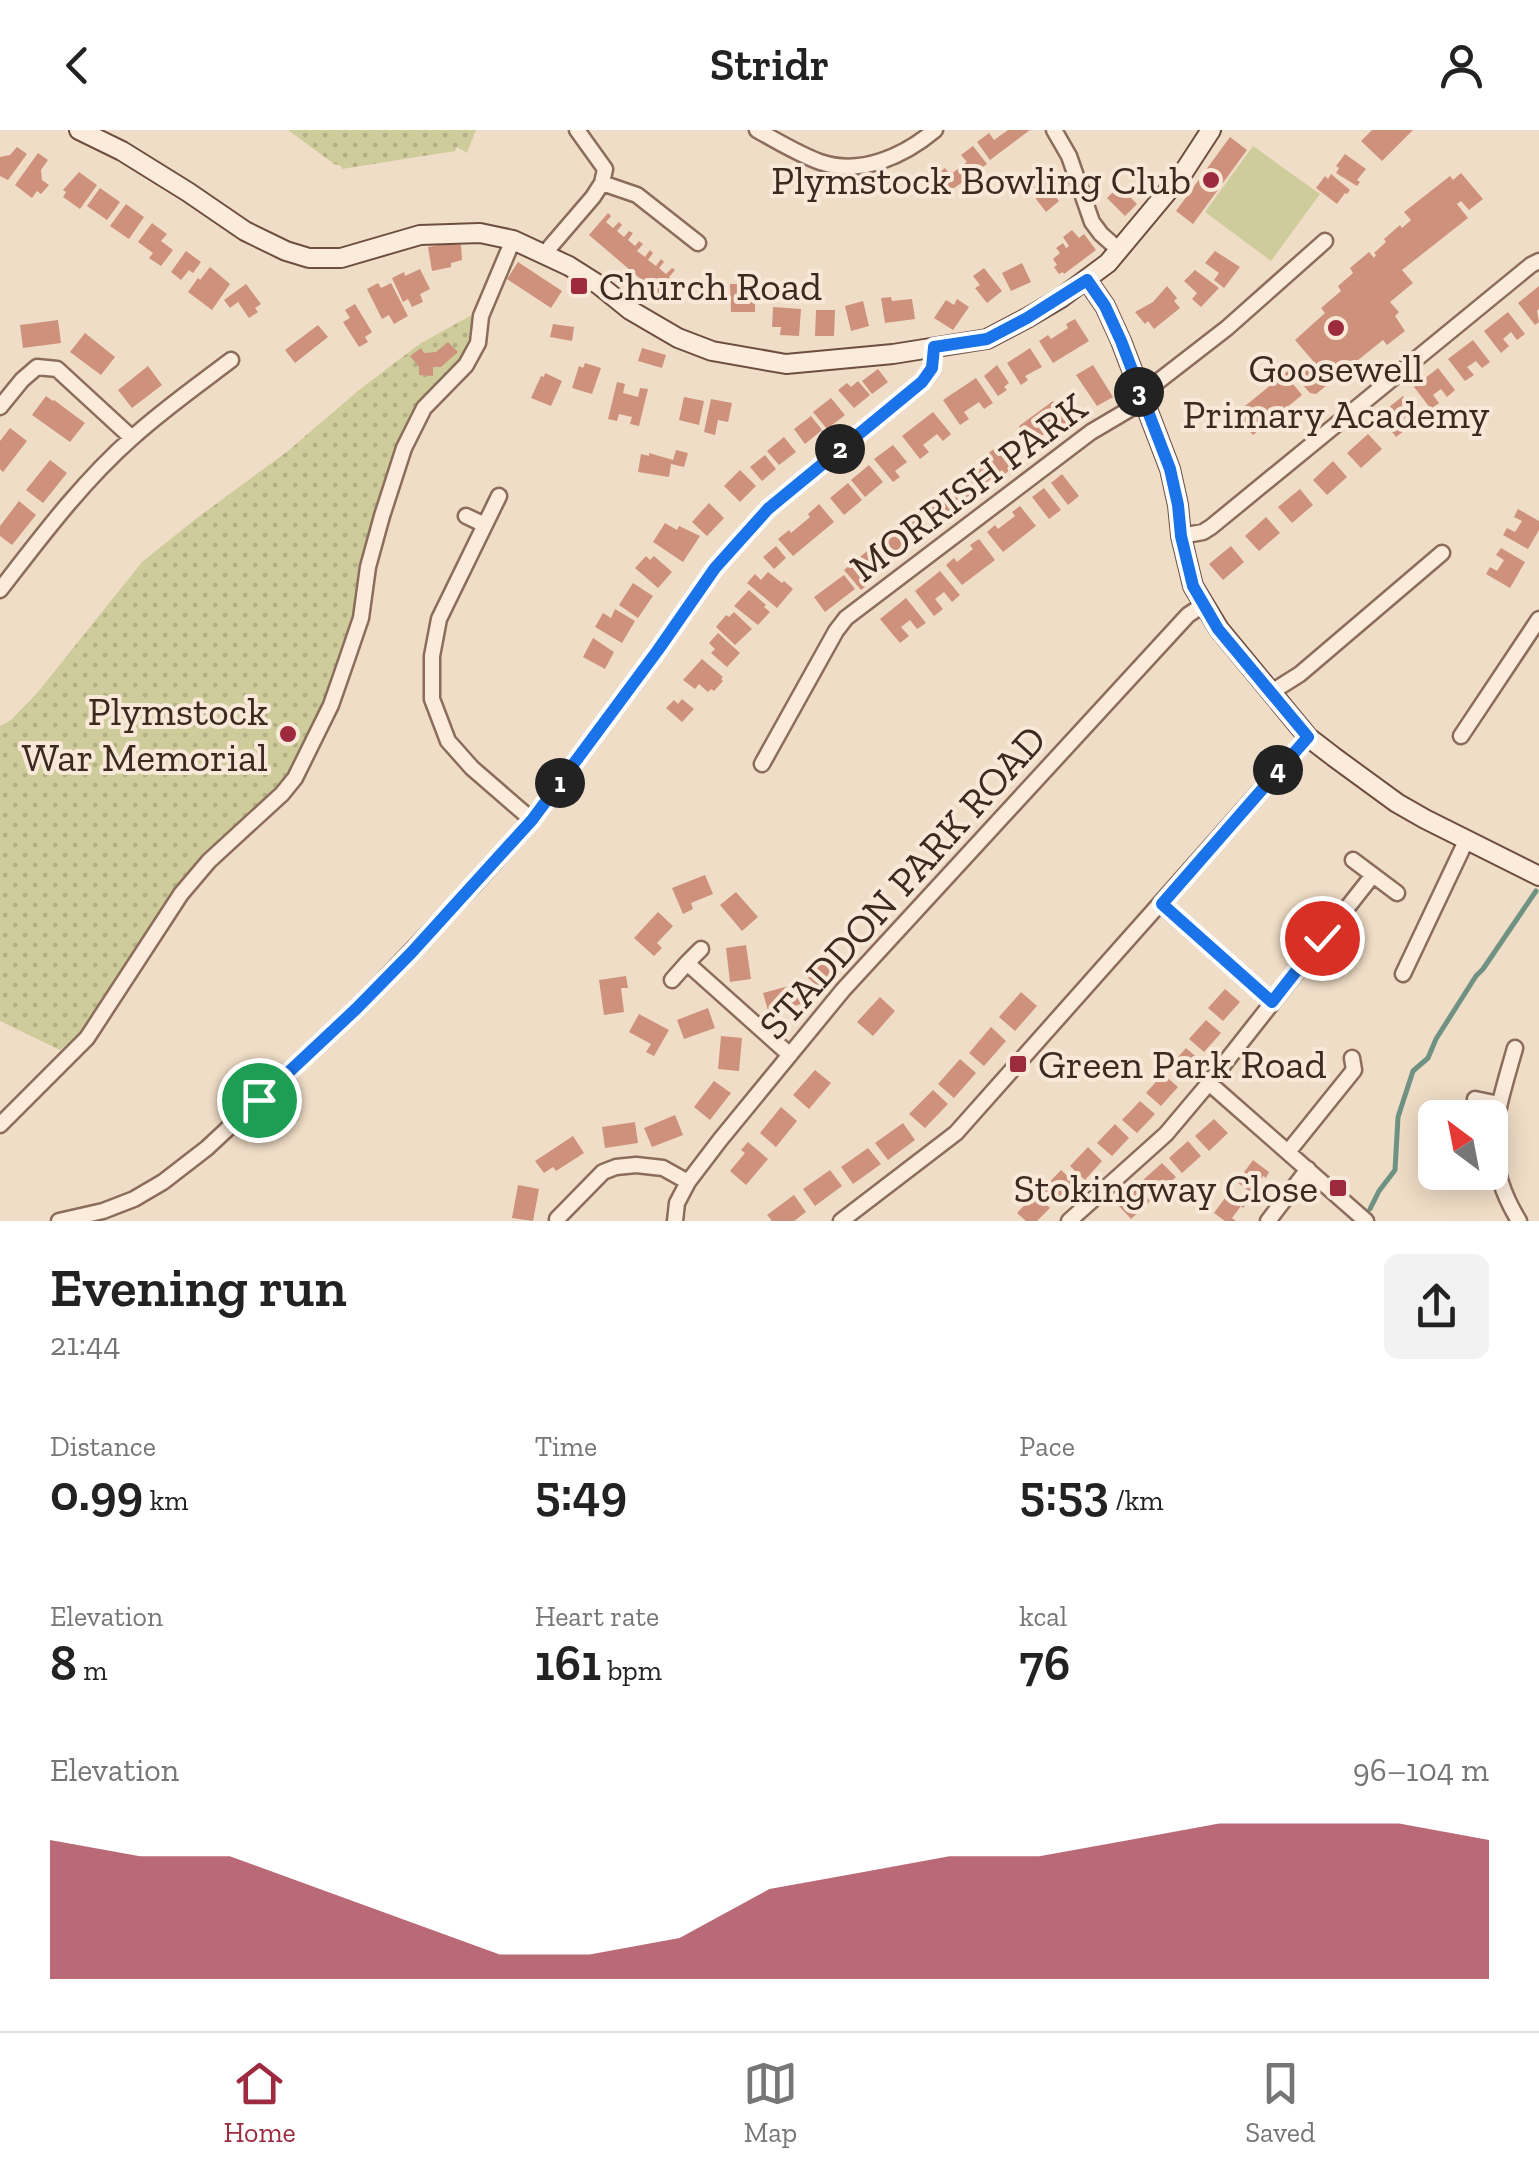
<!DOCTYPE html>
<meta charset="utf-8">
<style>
:root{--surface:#fff;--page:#f2f2f2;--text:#222;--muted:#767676;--line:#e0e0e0;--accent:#9d2a3e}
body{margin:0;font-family:"Zilla Slab",serif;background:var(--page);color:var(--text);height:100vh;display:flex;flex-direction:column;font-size:38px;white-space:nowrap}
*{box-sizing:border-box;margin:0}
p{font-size:32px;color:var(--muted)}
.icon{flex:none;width:55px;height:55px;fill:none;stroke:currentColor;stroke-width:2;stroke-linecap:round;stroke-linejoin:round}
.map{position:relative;height:1091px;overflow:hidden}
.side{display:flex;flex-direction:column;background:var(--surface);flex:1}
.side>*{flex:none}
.needle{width:65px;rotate:328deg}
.buttons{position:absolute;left:1418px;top:970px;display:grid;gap:20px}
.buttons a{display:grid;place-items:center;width:90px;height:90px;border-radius:15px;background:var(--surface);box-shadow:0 5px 25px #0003;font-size:50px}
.pin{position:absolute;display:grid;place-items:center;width:85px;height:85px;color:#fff;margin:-42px;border:5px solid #fff;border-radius:50%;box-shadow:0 2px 10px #0007}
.km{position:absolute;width:50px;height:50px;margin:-25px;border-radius:50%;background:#222;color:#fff;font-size:28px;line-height:50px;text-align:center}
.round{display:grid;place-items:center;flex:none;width:105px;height:105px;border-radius:15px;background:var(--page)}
.head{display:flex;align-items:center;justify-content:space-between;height:170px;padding:0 50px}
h1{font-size:55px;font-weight:600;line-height:75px}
.stats{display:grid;grid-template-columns:repeat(3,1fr);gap:15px;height:170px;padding:10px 50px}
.stats div{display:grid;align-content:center}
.stats b{font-size:50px;font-weight:600}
.stats small{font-size:28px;font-weight:400}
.stats p{font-size:28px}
.chart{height:280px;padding:20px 50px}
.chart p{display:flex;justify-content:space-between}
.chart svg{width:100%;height:180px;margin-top:10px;fill:var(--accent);opacity:.7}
header{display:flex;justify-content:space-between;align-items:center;height:130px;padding:0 50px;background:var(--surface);font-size:45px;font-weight:600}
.dock{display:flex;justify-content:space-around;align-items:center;height:140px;border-top:2px solid var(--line);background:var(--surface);font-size:28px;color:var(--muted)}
.dock a{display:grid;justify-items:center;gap:5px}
.dock .current{color:var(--accent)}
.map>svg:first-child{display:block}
.grass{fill:url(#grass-dots)}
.garden{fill:#cecc9a}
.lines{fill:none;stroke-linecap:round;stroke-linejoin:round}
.stream{stroke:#6f9283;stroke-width:5}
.building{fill:#ce917c}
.street-casing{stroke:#8c6d5c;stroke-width:19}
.secondary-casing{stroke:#6e4e3f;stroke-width:22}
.street{stroke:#faebdb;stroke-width:14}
.secondary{stroke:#faebdb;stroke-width:18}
.route-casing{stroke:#fff;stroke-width:20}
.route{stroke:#1a73e8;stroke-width:12}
.poi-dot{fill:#9d2a3e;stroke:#f7e8d7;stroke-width:4}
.labels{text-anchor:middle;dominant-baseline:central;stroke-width:8;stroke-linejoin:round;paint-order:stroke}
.poi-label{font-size:40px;fill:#3c2920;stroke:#f7e8d7;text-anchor:end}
.street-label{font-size:40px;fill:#3c2920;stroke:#f7e8d7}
</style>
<header><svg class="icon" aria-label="back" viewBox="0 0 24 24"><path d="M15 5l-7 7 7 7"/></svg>Stridr<svg class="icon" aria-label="person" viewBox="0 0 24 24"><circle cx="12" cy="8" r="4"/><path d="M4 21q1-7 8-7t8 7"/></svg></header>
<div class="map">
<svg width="1539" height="1091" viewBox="0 0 1539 1091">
<defs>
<pattern id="grass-dots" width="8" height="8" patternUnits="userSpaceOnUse" patternTransform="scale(2.5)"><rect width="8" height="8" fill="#cecc9a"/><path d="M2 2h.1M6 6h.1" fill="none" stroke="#b2af84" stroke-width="1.8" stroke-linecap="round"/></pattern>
</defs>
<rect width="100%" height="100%" fill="#f0ddc7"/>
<path class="grass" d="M288 0H476L467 23 457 17 455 21 342 39 341 36 334 34Z
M472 185 469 217 460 233 418 274 376 382 360 446 356 482 337 539 290 644 280 658 229 706 97 887 74 913 68 914 60 920 0 891V596L11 590 38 562 142 432 193 391 288 321 359 260 421 213Z"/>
<path class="garden" d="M1253 16 1320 64 1271 131 1205 82Z"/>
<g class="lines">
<path class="stream" d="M1370 1079 1379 1061 1395 1040 1398 987 1413 941 1428 928 1436 909 1476 846 1483 839 1536 761"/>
</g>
<path class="building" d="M1008 0H1030L990 30 977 12 989 3 994 10Z
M1372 0H1413L1382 31 1361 11Z
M1230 7 1247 20 1193 94 1176 81Z
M973 16 987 34 946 64 933 47 945 38 950 45 967 32 961 25Z
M17 17 27 24 8 50 0 46V27L10 25Z
M38 23 48 30 41 40 42 50 49 55 41 64 37 61 32 68 15 55Z
M1345 24 1366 39 1357 50 1360 52 1357 56 1336 43 1339 38 1336 36Z
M79 42 97 55 80 79 63 67 66 62 63 60Z
M1461 43 1483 69 1469 80 1461 71 1457 74 1468 88 1402 140 1413 153 1390 172 1399 182 1395 186 1405 201 1387 215 1383 210 1316 264 1310 263 1294 245 1289 249 1302 265 1253 305 1244 294 1241 298 1235 290 1242 285 1239 281 1294 236 1300 242 1313 231 1295 210 1325 183 1321 178 1341 161 1338 156 1353 143 1350 138 1369 122 1374 128 1376 125 1374 123 1386 112 1384 109 1400 95 1402 98 1411 90 1404 82 1450 46 1453 50Z
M1331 44 1350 60 1347 64 1345 63 1337 74 1316 58 1325 46 1328 49Z
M1040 45 1059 71 1046 82 1026 56Z
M1119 56 1137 74 1125 86 1107 68Z
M100 58 120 72 107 90 87 76Z
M126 74 144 87 129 109 110 96Z
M608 83 611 86 606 92 613 98 619 92 622 95 617 101 624 107 629 101 633 103 628 110 635 116 639 111 643 114 637 121 645 127 650 120 653 123 648 130 656 136 661 129 664 132 659 138 666 144 672 138 675 140 669 147 677 153 664 169 589 105Z
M152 93 167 104 161 111 173 120 161 136 149 128 153 123 138 112Z
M1072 100 1079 108 1084 104 1096 120 1064 144 1063 142 1059 144 1054 137 1057 135 1053 129 1060 123 1056 118 1063 113 1066 118 1069 116 1063 107Z
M444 114 461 115 462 130 451 133V137L432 141 428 117Z
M186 121 201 132 193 143 189 140 181 150 171 142Z
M1215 121 1240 137 1224 158 1214 150 1219 143 1205 133Z
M518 132 562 161 551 178 507 149Z
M1022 133 1031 152 1011 161 1002 143Z
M210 137 230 154 212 180 188 162 198 148 200 150Z
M984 138 1002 161 987 173 975 158 980 155 973 146Z
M420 139 430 159 420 164 423 172 412 177 408 169 403 172 392 148 404 142 405 146Z
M1195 140 1219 158 1201 177 1192 169 1197 163 1184 151Z
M378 153 381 158 391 153 408 186 394 194 389 185 382 189 367 159Z
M246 154 261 174 255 178 258 182 249 188 238 172 230 178 224 170Z
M730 154H755V182H731Z
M1167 156 1177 168 1174 171 1180 178 1154 199 1148 191 1145 194 1135 182 1153 172Z
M1539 156V179L1537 181 1539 192 1535 195 1518 173Z
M891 167 892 171 912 169 915 189 885 193 881 168Z
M957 169 969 177 953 200 934 188 946 170 954 175Z
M863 171 869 196 851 201 845 176Z
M355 174 372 202 365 207 368 212 359 217 343 192 350 188 345 180Z
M773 177 801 179 799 206 780 205 781 197H772Z
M816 180H835L834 206H815Z
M1508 182 1525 204 1517 210 1511 202 1503 209 1509 216 1501 223 1484 201Z
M1075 189 1089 211 1053 233 1039 211 1048 205 1051 209 1068 198 1066 194Z
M58 190 61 213 23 218 20 195Z
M553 194 574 197 572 211 550 207Z
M318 195 328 207 295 233 285 220Z
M85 203 115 227 101 245 70 222Z
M1473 210 1490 232 1482 238 1476 231 1467 237 1474 245 1465 251 1448 229Z
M448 212 458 222 441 237H433V246L419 245V237L410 226 421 218 424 223 436 222Z
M642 218 666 225 662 238 638 231Z
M1030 218 1042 237 1025 246 1028 250 1021 255 1007 233Z
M585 233 601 238 592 264 572 258 579 236 583 238Z
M997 235 1009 253 1004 257 1007 260 998 266 984 246Z
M1093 235 1113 267 1097 276 1076 245Z
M148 236 162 255 132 278 118 260Z
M1438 238 1455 260 1447 267 1441 259 1433 265 1439 273 1431 279 1414 257Z
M878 239 888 252 872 264 862 251Z
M545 243 562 251 551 276 531 268 541 246 544 247Z
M976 248 993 273 984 279 979 272 964 282 969 289 960 295 943 270Z
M858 251 870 265 854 278 838 260 847 253 851 257Z
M617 252 625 254 623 263 638 267 640 258 648 259 639 296 630 294 632 287 619 284 617 291 608 289Z
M46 266 53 271 54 270 85 293 70 312 32 285Z
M1403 266 1420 288 1413 294 1406 287 1398 293 1404 301 1396 307 1379 285Z
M684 267 704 271 699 295 679 290Z
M831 268 845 285 827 299 813 282Z
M711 269 732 273 728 292 718 290 715 305 704 302Z
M1053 271 1068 293 1060 299 1057 295 1040 307 1043 311 1034 317 1019 296Z
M933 282 951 304 943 311 937 304 923 315 929 322 920 329 902 306Z
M811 286 822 300 805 314 794 299Z
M10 298 27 311 3 342 0 339V311Z
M1368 304 1382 319 1361 338 1347 323Z
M784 307 796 322 779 335 767 321Z
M893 315 907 332 895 341 900 347 893 352 874 329Z
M996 317 1013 337 1005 344 1002 340 986 353 989 357 980 363 964 343Z
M676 320 688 323 684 337 671 334 669 347 638 342 641 324 649 326V323L673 330Z
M765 325 776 339 762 351 750 337Z
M50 330 67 343 43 373 26 360Z
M1333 331 1347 347 1327 365 1313 350Z
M869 335 883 352 865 367 851 350Z
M740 340 756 356 740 372 724 356Z
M1062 344 1079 366 1068 375 1051 353Z
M956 349 973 369 964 376 961 372 953 379 945 385 948 389 939 395 923 375Z
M848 353 862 370 844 385 830 368Z
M1044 358 1061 380 1049 389 1032 367Z
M1300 359 1313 375 1292 393 1278 377Z
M19 371 36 385 12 415 0 406V396Z
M709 373 724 388 707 406 692 392Z
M819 374 834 392 793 426 778 409 789 400 791 403 810 387 808 384Z
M1020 376 1036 396 1003 422 987 402 995 395 998 399 1015 386 1012 382Z
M1518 379 1539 391V400L1528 419 1503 405 1507 398 1515 402 1522 391 1514 387Z
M916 382 933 403 924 409 921 406 905 419 908 423 900 429 883 409Z
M1266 387 1280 403 1259 421 1245 406Z
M665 393 677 400 679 396 700 406 683 432 653 412Z
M979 409 995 430 962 455 946 435 954 428 957 432 973 419 970 415Z
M877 413 894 434 885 441 883 437 866 450 869 454 861 460 844 440Z
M776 416 786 428 774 439 763 427Z
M1231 416 1244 432 1223 450 1209 434Z
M1501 418 1525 432 1510 458 1486 444 1490 437 1497 441 1504 430 1496 425Z
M646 426 650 430 654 426 672 442 658 458 635 438Z
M940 441 960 465 952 472 944 462 935 469 943 479 934 486 915 461Z
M768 442 782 453 784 451 793 459 777 478 747 453 755 444 761 450Z
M844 445 855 459 825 482 814 467Z
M633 453 653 466 638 488 619 475Z
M749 460 766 475 764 477 770 482 758 495 734 476Z
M906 468 926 493 917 499 910 490 901 497 909 506 900 513 880 489Z
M615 479 635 491 622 513 595 497 603 483 611 488Z
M734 482 752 499 735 515 716 497 726 485 729 487Z
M718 503 740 523 727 537 711 523 715 519 709 513Z
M593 508 614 522 605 539 583 527Z
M702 529 723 547 721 549 723 551 714 561 711 559 708 562 699 554 695 559 683 550Z
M682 569 694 579 682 592 666 578 674 570 678 574Z
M705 745 713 764 691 773 693 779 683 784 672 758Z
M736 762 758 787 742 801 720 775Z
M658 782 673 796 657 813 662 818 654 826 634 808Z
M746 815 751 849 730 852 726 818Z
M826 819 841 833 819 858 803 843Z
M626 846 628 858H621L624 882 604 885 599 850Z
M796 854 801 874 769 884 763 863Z
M1225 859 1240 872 1223 891 1208 878Z
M1021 862 1037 876 1015 901 999 887Z
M880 867 895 881 873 906 857 892Z
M708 878 715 898 684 909 677 890Z
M639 884 669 900 654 926 646 922 651 914 629 902Z
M1206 890 1221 903 1204 922 1189 909Z
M991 897 1006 911 984 936 969 923Z
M721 906 742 908 739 941 718 939Z
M1186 918 1201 931 1184 950 1169 937Z
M960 929 976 943 954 968 938 954Z
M815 940 831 953 809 979 793 965Z
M1163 944 1178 957 1161 976 1146 963Z
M714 951 731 963 710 990 694 977Z
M933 960 948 974 925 998 909 984Z
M1140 971 1155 984 1137 1003 1122 990Z
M781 977 797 991 776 1017 760 1003Z
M675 985 683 1005 652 1017 644 998Z
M1214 989 1228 1003 1209 1021 1195 1006Z
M635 992 638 1013 605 1018 602 997Z
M903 993 915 1010 888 1030 875 1013Z
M1115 994 1129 1008 1112 1026 1097 1013Z
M573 1006 584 1023 556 1041 553 1037 544 1043 535 1031Z
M1188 1011 1201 1026 1182 1043 1169 1028Z
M748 1012 768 1029 746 1055 730 1041 745 1023 741 1020Z
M1088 1017 1102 1031 1085 1050 1070 1036Z
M868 1018 881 1034 853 1054 841 1037Z
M1253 1030 1269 1042 1266 1048 1263 1046 1255 1058 1257 1059 1253 1064 1237 1052Z
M1162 1033 1176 1047 1156 1065 1143 1050Z
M830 1040 842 1056 815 1076 803 1059Z
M1061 1040 1076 1054 1057 1073 1043 1059Z
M518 1055 539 1059 533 1091 512 1088Z
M1137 1057 1150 1071 1131 1089 1117 1074Z
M1230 1061 1247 1073 1243 1078 1241 1076 1232 1088 1236 1091H1225L1214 1083Z
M1035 1064 1050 1078 1037 1091H1026L1017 1083Z
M794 1065 806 1082 794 1091H772L767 1085Z"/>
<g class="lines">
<g class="street-casing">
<path id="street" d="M577 0 605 39 602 53
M757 0C777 11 798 24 820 32 861 46 904 26 935 0
M1054 0 1069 26 1092 92 1101 104 1119 120
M547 124 550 117 593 67 602 53 637 65 698 113
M0 277 22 250 37 237 57 239 132 308
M499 366 439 489 432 526V569L448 611 472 638 532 690
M466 386 485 395
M1181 406 1203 402 1211 397 1531 135 1539 131
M0 460C41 407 82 352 133 307 164 279 198 255 231 230
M1270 563 1300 544 1442 423
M1461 606 1539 489
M762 634 836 501 846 488 1091 302 1135 276 1147 260 1227 198 1325 111
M1353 730 1397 763
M1161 774 1272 872
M701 819 687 833 790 925
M1403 844 1466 711
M672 850 687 833
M1515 918C1496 986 1479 1026 1519 1091
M1209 953 1366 1091
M1475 969 1499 974
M0 995 87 908 181 764 209 731 282 664 295 648 331 575 347 529 361 488 368 437 382 386 404 318 424 278 466 235 478 213 481 186 513 110
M1288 1022 1354 940 1352 928
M557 1089 603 1042 616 1037 636 1035 663 1038 688 1052
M59 1091 103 1081 134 1069 163 1052 207 1018 356 879 474 755 532 690 658 520 715 438 768 379 922 252 932 238 934 217
M675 1091 677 1073 688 1052 720 1010 843 860 1188 485 1203 475
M841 1091 956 1003 1308 607
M1069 1091 1166 1004 1209 953 1373 745
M1268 1091 1308 1039"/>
</g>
<g class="secondary-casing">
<path id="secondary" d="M79 0 122 21 188 62 245 101 286 121 309 128H341L420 105 480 103 513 110 569 136 599 155 630 180 678 208 712 221 786 234 893 224 987 209 1027 188 1061 168 1108 133 1183 43 1211 0
M1087 150 1105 176 1121 211 1170 339 1178 375 1181 406 1193 456 1219 499 1308 607 1334 627 1397 673 1425 689 1539 746"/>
</g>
<use href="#street" class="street"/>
<use href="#secondary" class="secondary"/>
</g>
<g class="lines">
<g class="route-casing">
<path id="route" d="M259 970 356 879 412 822 532 690 658 520 715 438 768 379 922 252 932 238 934 217 987 209 1027 188 1087 150 1105 176 1121 211 1170 339 1178 375 1181 406 1193 456 1218 499 1308 607 1162 774 1272 872 1322 808"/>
</g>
<use href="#route" class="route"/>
</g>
<g class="poi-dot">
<circle cx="1211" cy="50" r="10"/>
<rect x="569" y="146" width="20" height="20" rx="5"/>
<circle cx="1336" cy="198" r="10"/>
<circle cx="288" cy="604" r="10"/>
<rect x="1008" y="924" width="20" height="20" rx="5"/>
<rect x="1328" y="1048" width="20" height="20" rx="5"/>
</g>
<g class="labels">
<g class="poi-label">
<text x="1191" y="50">Plymstock Bowling Club</text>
<text x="599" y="156" text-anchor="start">Church Road</text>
<text x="1336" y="238" text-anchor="middle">Goosewell<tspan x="1336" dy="46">Primary Academy</tspan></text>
<text x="268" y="581">Plymstock<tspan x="268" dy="46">War Memorial</tspan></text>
<text x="1038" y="934" text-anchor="start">Green Park Road</text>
<text x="1318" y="1058">Stokingway Close</text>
</g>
<g class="street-label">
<text transform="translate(968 357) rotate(-37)">MORRISH PARK</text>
<text transform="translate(902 752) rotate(-48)">STADDON PARK ROAD</text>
</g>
</g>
</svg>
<div class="buttons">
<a><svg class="needle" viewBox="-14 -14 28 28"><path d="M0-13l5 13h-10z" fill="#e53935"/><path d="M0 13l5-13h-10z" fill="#767676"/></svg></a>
</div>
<div class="pin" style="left:259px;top:970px;background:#1e9e55"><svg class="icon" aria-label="arrive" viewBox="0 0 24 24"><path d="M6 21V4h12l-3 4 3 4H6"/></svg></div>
<div class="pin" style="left:1322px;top:808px;background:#d93025"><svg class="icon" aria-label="check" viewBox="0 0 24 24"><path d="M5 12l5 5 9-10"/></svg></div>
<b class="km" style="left:560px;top:653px">1</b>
<b class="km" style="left:840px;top:319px">2</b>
<b class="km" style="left:1139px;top:262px">3</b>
<b class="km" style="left:1278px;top:640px">4</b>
</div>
<section class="side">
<div class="head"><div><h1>Evening run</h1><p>21:44</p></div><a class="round"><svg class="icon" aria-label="share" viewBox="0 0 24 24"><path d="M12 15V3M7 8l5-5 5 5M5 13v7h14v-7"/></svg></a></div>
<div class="stats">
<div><p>Distance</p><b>0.99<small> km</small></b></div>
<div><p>Time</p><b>5:49</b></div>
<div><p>Pace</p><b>5:53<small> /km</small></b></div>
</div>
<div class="stats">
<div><p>Elevation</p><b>8<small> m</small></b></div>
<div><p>Heart rate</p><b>161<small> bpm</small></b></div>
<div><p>kcal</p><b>76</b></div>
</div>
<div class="chart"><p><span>Elevation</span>96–104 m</p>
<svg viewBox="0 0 160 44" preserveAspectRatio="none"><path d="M0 44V10L10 14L20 14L30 22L40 30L50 38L60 38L70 34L80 22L90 18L100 14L110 14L120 10L130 6L140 6L150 6L160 10V44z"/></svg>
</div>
</section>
<nav class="dock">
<a class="current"><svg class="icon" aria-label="home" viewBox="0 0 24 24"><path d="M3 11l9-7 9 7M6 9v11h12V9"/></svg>Home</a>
<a><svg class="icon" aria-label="map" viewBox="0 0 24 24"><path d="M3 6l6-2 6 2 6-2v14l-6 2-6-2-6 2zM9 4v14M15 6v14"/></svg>Map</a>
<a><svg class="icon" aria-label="saved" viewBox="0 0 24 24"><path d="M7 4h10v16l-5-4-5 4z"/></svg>Saved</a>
</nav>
